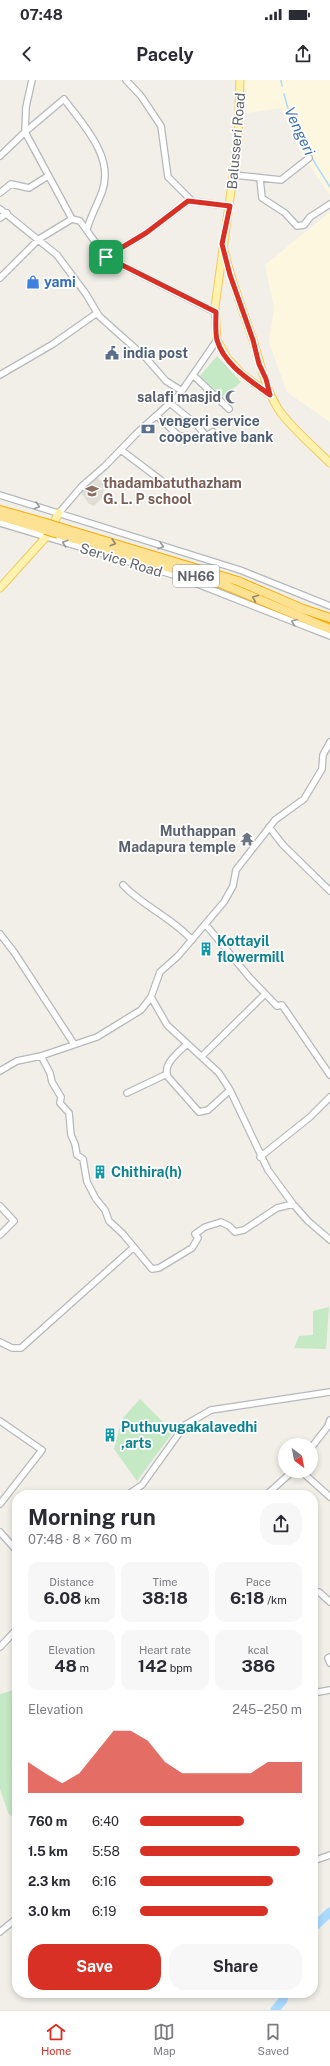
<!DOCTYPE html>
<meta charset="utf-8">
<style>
:root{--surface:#fff;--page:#f7f7f7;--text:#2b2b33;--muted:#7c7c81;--line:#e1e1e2;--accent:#d93025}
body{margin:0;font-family:"Public Sans",sans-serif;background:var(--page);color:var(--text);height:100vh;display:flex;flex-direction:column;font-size:15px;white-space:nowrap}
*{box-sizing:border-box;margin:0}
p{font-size:13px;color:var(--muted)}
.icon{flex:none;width:22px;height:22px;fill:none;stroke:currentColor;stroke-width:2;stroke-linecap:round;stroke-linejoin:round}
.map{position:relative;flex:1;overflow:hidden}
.side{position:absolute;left:12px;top:1410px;width:306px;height:508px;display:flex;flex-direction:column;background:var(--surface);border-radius:16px;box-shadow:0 2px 6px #0003}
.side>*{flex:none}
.needle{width:26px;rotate:148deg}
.controls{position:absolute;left:278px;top:1358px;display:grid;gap:8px}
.controls a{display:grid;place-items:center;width:40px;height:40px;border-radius:50%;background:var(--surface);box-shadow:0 2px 6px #0003;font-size:20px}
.pin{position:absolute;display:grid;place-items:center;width:34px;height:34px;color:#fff;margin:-17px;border-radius:8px;box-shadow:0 2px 6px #0006}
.round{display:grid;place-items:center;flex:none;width:42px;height:42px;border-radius:16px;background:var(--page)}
.summary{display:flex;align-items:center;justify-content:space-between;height:68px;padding:0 16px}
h1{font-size:22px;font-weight:700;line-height:30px}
.stats{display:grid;grid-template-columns:repeat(3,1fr);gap:6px;height:68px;padding:4px 16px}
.stats div{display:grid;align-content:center;border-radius:10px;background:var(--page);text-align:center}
.stats b{font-size:17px;font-weight:700}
.stats small{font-size:11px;font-weight:400}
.stats p{font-size:11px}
.chart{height:112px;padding:8px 16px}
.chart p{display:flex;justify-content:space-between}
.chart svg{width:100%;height:72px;margin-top:4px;fill:var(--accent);opacity:.7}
.button{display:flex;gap:8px;margin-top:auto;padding:8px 16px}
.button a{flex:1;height:46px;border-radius:16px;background:var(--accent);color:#fff;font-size:16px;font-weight:700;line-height:46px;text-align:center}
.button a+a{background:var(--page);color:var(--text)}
ul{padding:0 16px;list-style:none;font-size:13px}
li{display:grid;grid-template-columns:64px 48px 1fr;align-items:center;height:30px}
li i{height:10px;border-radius:5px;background:var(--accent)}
.status{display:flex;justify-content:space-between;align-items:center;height:28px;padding:0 20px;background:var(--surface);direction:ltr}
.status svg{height:11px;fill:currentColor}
header{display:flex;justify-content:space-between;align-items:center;height:52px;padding:0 16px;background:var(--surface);font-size:18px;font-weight:700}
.dock{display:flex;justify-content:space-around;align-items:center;height:56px;border-top:1px solid var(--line);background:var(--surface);font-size:11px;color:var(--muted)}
.dock a{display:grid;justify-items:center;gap:2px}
.dock .on{color:var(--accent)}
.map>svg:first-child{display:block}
.commercial{fill:#fef7e0}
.education{fill:#e1ded6}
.green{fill:#c5e8c5}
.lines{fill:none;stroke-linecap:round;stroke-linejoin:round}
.stream{stroke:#aadaff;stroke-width:1.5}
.river{stroke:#aadaff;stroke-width:9}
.minor-casing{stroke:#b5b8bc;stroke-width:8}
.major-casing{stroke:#f2c960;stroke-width:9}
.highway-casing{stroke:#f9ab00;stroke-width:10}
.minor{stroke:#fff;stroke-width:5.5}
.major{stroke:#fff2af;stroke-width:7}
.highway{stroke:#fde293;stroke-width:8}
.highway-bridge-casing{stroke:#f9ab00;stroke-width:10;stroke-linecap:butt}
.highway-bridge{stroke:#fde293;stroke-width:8}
.oneway{stroke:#979a9d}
.oneway2{stroke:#8e8975}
.route-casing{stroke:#fff;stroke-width:8}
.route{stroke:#d93025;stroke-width:5}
.labels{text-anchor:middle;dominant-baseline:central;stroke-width:3.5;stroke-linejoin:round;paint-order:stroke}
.shield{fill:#fff;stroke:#8f9295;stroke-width:1}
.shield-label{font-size:13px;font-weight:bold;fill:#5f6368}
.street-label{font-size:14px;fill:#5f6368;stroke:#fff}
.shop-label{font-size:14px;font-weight:bold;fill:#366cbe;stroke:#fff;text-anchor:start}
.service-label{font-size:14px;font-weight:bold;fill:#4e5e75;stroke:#fff;text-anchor:start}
.worship-label{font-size:14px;font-weight:bold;fill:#5b616d;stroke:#fff;text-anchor:end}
.education-label{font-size:14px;font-weight:bold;fill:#785e54;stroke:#fff;text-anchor:start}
.culture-label{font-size:14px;font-weight:bold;fill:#0d838f;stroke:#fff;text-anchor:start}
.water-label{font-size:15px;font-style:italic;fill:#4174aa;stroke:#fff}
</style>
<div class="status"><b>07:48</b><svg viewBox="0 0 49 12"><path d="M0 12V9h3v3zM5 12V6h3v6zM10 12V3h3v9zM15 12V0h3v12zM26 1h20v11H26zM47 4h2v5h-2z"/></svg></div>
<header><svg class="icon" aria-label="back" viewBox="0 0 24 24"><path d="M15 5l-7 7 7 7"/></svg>Pacely<svg class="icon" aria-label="share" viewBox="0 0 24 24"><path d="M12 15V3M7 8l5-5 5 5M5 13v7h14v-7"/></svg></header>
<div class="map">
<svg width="330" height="1930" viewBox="0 0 330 1930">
<rect width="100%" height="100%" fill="#f1efe8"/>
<path class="commercial" d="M248 0H330V115L301 73 281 28 247 33 244 1Z
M330 132V342L287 312 269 262 274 228 265 185Z"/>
<path class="education" d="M95 396 104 404 103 417 94 426 89 424 80 411Z"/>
<path class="green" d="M217 276 241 302 223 317 200 296Z
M329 1227 326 1269 294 1268 299 1256 313 1255V1231Z
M140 1319 173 1352 137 1401 114 1369 122 1339Z
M17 1609V1737L9 1735 0 1709V1614Z"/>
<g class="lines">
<path class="stream" d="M281 0 282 6
M284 14C292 49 311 77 330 107"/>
<path class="river" d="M313 1848 330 1832
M275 1930 283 1920 285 1913"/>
<g class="minor-casing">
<path id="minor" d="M126 0 141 16 161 46 168 97 192 121
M0 76 25 52 26 27 32 0
M234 95 281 100 309 78
M260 99 262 118 285 133 297 146 304 145 310 137 330 124
M0 113 11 104 29 108 48 96
M0 129 57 175 86 214 99 236 146 278 166 301 182 311
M0 138 7 133
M72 139 25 52 64 19C83 45 115 77 102 112 97 125 91 136 87 149
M106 177 215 232
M0 198 39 159 72 139 80 141 106 177 146 153 188 121 230 126
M0 295 53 264 97 233
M194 296 229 329
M171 324 197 345 206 356 213 352
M157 336 179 356H183
M121 370 162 401
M0 415 240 490 330 526
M59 433 82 406 105 386 138 352 179 315 217 260
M0 443 177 496 330 556
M269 747 283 765 330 811
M123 805C144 827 171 837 192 860
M206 845 250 898 277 926 282 925 330 995
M0 854 14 872 74 964
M151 917 167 945 219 993 230 1010 268 1090 293 1124
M187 964C178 973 162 984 168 997L199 1032 208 1030 230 1010
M41 976 50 993 52 1002 61 1017 60 1023 69 1033 71 1055 75 1064 77 1075 83 1079 87 1102 96 1119 105 1130 109 1141 123 1154 152 1189 159 1188 192 1168 198 1158 195 1154 205 1147 221 1142 229 1146 235 1152 244 1150 277 1128 293 1124 308 1141 330 1160
M202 976 265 914
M0 991 17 981 41 976 97 957 141 930 151 917 160 892 178 876 224 822 233 806 236 790 275 740 304 719 322 689 323 675 330 662
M127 1013 167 994
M260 1077 310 1037 330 1017
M0 1126 14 1141 0 1155
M0 1262 12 1268H21L134 1167
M0 1341 42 1370 0 1424
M311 1368 328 1346 330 1340
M301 1391 330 1417
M127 1415 142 1405 185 1345 211 1330 330 1312
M266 1415 293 1391
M0 1452 17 1471
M313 1513 319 1512 330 1522
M0 1567 17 1549
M330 1577 328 1578 330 1583
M313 1613 330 1610
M313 1781 330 1775
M0 1852 17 1838"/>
</g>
<g class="major-casing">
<path id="major" d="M240 0 238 60 215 227 217 260 227 278 242 294 270 315
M224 170C231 201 243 230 253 260 261 285 266 312 281 333 295 351 314 367 330 383
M0 508 46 457 59 433"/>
</g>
<g class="highway-casing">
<path id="highway" d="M0 430 46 443
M0 436 45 450
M62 448 238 501 303 529 330 538
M58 454 222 504 330 549"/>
</g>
<use href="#minor" class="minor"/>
<use href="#major" class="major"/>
<use href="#highway" class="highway"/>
<g class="highway-bridge-casing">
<path id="highway-bridge" d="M46 443 62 448
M45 450 58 454"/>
</g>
<use href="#highway-bridge" class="highway-bridge"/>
</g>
<defs><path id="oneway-chevron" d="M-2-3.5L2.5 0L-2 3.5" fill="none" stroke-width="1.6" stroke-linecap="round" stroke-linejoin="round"/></defs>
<g class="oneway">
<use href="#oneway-chevron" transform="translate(37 426) rotate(17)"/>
<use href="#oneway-chevron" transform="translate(65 463) rotate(-162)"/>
<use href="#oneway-chevron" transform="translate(161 466) rotate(17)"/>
<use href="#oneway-chevron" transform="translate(294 542) rotate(-159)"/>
</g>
<g class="oneway2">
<use href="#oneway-chevron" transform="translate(113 463) rotate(17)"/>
<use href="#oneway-chevron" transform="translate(255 518) rotate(-157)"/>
</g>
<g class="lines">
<g class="route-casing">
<path id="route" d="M188 121 230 126 222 164 230 195 253 260 259 284 266 299 270 315C251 301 224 285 217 260 215 251 216 241 216 232L106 177 146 153Z"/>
</g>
<use href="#route" class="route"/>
</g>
<defs>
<g id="shop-bare" transform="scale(1.08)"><path d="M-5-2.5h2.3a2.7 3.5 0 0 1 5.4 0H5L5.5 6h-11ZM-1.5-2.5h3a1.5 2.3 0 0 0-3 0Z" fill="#3f7fe0" stroke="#fff" stroke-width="2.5" paint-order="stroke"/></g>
<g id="civic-bare" transform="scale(1.08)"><path d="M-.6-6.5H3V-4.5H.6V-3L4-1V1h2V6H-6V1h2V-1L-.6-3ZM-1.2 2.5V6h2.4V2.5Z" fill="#5c6f8a" stroke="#fff" stroke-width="2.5" paint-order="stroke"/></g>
<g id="mosque-bare" transform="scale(1.08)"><path d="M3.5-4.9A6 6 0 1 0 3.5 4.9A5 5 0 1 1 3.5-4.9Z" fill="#6b7280" stroke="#fff" stroke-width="2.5" paint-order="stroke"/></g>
<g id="bank-bare" transform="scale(1.08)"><path d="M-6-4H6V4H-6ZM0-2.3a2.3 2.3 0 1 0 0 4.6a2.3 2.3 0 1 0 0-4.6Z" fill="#5c6f8a" stroke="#fff" stroke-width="2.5" paint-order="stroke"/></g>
<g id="school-bare" transform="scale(1.08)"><path d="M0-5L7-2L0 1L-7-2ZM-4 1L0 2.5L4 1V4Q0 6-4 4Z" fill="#8d6e63" stroke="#fff" stroke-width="2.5" paint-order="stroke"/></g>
<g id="temple-bare" transform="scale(1.08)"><path d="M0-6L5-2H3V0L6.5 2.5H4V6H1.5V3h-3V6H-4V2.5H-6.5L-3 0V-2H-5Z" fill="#6b7280" stroke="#fff" stroke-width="2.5" paint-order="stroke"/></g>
<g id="building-bare" transform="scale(1.08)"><path d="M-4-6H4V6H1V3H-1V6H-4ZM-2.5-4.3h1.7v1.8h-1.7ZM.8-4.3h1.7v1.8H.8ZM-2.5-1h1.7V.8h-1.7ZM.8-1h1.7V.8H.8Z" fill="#0f9aa8" stroke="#fff" stroke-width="2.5" paint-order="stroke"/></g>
</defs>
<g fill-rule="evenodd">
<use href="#shop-bare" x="33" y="202"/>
<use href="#civic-bare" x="112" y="273"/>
<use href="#mosque-bare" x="232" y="317"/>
<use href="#bank-bare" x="148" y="349"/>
<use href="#school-bare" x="92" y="411"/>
<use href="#temple-bare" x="247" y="759"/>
<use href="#building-bare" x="206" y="869"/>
<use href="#building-bare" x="100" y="1092"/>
<use href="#building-bare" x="110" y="1355"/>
</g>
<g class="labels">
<rect class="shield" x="173" y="485" width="46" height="22" rx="3"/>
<g class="shield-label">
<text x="196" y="496">NH66</text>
</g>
<g class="street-label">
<text transform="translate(236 61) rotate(-85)">Balusseri Road</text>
<text transform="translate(121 480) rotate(17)">Service Road</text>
</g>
<g class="shop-label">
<text x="44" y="202">yami</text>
</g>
<g class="service-label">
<text x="123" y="273">india post</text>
<text x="159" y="341">vengeri service<tspan x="159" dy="16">cooperative bank</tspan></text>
</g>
<g class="worship-label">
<text x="221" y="317">salafi masjid</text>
<text x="236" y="751">Muthappan<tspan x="236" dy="16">Madapura temple</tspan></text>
</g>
<g class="education-label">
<text x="103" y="403">thadambatuthazham<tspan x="103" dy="16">G. L. P school</tspan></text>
</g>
<g class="culture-label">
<text x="217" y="861">Kottayil<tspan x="217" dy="16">flowermill</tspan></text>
<text x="111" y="1092">Chithira(h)</text>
<text x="121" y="1347">Puthuyugakalavedhi<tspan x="121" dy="16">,arts</tspan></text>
</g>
<g class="water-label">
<text transform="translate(300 51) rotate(65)">Vengeri</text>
</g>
</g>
</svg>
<div class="controls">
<a><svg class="needle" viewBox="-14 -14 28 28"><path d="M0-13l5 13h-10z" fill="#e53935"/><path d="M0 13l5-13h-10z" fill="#7c7c81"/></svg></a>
</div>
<div class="pin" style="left:106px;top:177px;background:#1e9e55"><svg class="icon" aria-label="arrive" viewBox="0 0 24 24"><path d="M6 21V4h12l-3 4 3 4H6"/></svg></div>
<section class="side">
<div class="summary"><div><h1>Morning run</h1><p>07:48 · 8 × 760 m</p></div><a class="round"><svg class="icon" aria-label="share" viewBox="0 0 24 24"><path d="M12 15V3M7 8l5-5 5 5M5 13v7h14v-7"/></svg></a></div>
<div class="stats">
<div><p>Distance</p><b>6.08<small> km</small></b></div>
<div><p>Time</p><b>38:18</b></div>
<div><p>Pace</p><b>6:18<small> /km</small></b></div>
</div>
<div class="stats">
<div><p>Elevation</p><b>48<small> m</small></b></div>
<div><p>Heart rate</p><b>142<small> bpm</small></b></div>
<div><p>kcal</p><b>386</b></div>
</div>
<div class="chart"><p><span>Elevation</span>245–250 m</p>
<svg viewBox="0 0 160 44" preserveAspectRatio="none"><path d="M0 44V25L10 32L20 38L30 32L40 19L50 6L60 6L70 12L80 25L90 32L100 32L110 32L120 32L130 32L140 25L150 25L160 25V44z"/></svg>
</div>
<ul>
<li><b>760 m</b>6:40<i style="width:64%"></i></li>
<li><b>1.5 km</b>5:58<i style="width:99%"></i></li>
<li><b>2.3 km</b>6:16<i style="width:82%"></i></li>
<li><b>3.0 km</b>6:19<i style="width:79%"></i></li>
</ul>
<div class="button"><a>Save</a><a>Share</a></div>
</section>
</div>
<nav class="dock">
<a class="on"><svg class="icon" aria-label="home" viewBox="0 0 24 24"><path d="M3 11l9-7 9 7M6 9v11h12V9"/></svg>Home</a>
<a><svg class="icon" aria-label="map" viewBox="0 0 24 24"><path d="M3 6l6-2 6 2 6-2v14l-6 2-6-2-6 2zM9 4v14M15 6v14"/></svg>Map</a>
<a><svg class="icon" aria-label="saved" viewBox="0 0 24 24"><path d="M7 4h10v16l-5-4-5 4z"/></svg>Saved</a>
</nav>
